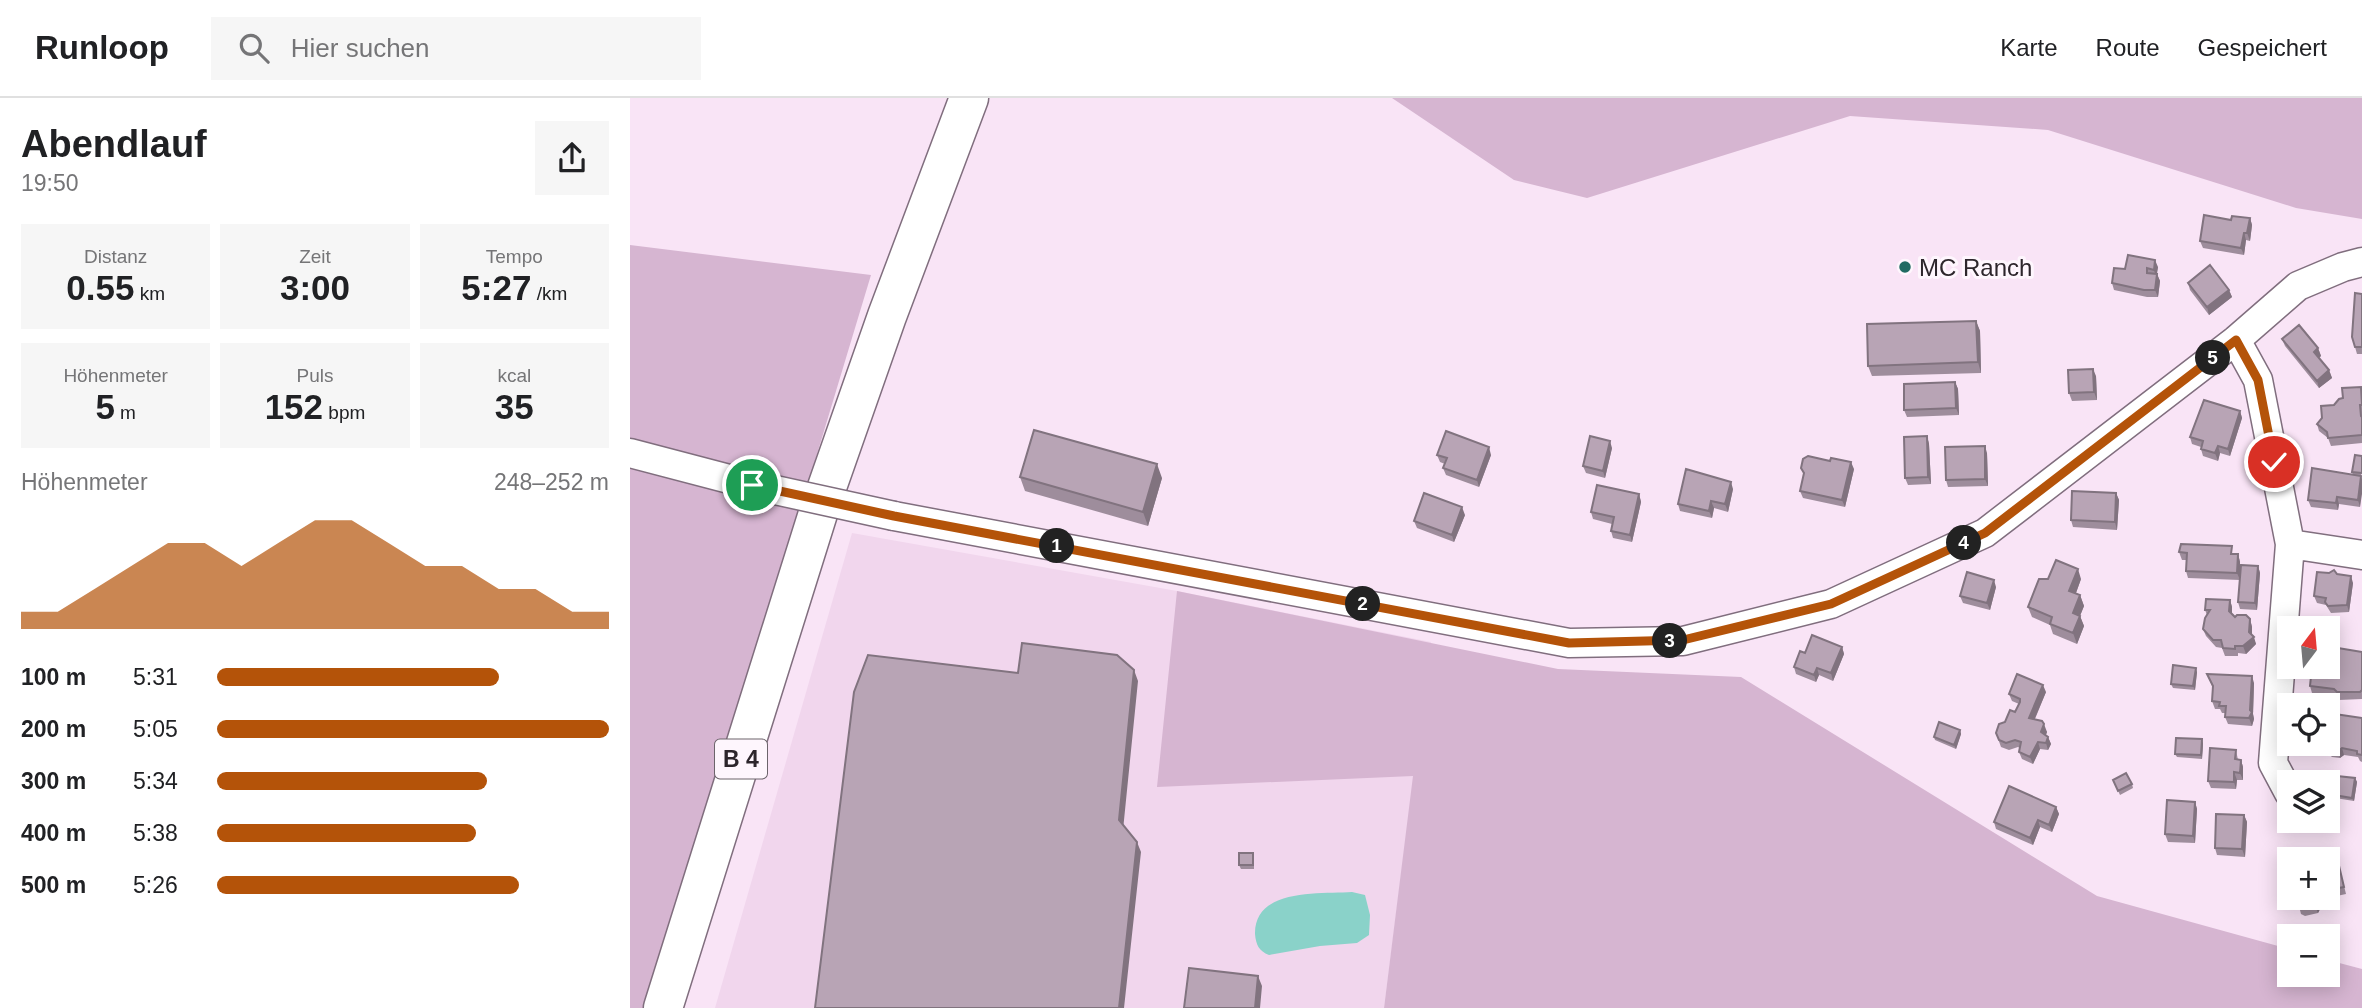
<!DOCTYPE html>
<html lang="de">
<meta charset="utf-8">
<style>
:root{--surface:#fff;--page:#f6f6f6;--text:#202124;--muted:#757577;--line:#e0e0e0;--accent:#b45309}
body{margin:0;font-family:Helvetica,sans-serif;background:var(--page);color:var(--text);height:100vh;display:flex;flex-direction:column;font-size:26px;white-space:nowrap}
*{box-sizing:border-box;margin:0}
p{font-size:23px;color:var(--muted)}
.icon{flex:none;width:38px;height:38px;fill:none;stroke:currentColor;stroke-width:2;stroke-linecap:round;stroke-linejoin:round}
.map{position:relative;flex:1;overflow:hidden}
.details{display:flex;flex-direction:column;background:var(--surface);width:630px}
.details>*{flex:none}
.needle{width:46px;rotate:16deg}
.tools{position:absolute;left:1647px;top:518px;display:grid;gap:14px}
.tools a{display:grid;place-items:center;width:63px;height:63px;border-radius:0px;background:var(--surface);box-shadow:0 4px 18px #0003;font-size:35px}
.pin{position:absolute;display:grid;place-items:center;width:60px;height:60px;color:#fff;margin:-30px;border:4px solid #fff;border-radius:50%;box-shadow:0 2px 7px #0007}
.km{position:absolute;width:35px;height:35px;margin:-18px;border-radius:50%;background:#222;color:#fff;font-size:19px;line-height:35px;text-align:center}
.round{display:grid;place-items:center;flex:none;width:74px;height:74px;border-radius:0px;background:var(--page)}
.summary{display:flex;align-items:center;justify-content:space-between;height:119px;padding:0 21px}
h1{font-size:38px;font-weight:800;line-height:52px}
.metrics{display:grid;grid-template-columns:repeat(3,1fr);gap:10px;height:119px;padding:7px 21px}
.metrics div{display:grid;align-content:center;border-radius:0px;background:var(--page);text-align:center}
.metrics b{font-size:35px;font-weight:800}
.metrics small{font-size:19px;font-weight:400}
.metrics p{font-size:19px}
.chart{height:196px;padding:14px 21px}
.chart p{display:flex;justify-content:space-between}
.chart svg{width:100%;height:126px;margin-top:7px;fill:var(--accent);opacity:.7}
ul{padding:0 21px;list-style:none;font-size:23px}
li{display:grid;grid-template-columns:112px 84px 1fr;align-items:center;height:52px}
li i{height:18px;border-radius:9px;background:var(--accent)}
header{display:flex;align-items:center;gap:42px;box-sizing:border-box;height:98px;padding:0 35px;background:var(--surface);border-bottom:2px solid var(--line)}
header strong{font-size:33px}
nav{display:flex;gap:38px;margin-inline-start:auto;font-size:24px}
.search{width:490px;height:63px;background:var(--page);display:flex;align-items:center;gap:18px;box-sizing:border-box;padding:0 24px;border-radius:0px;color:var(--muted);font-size:26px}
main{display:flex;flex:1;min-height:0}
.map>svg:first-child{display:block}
.built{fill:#f1d6ed}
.green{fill:#d6b5d1}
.water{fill:#8ad2c9}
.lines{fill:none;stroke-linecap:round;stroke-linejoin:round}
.minor-casing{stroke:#806e7e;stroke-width:31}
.highway-casing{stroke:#806e7e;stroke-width:41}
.minor{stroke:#fff;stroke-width:28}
.highway{stroke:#fff;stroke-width:38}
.minor-bridge-casing{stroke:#806e7e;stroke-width:31;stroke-linecap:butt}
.minor-bridge{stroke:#fff;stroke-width:28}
.wall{fill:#9e8d9c}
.shaded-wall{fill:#81737f}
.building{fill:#b8a4b5;stroke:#81737f;stroke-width:2}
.route-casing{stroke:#fff;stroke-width:14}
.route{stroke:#b45309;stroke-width:9}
.poi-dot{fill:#206a62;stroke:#fef6fd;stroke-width:2.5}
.labels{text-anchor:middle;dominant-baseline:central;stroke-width:6;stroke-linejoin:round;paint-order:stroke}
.shield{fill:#fef6fd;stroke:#6c646b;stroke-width:2}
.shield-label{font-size:23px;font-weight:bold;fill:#2d262c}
.poi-label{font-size:24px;fill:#2d262c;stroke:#fef6fd;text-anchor:start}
</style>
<header>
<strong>Runloop</strong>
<div class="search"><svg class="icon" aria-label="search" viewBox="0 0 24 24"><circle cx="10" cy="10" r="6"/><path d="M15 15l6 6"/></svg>Hier suchen</div>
<nav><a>Karte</a><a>Route</a><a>Gespeichert</a></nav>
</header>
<main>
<section class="details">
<div class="summary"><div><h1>Abendlauf</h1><p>19:50</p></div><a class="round"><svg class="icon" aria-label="share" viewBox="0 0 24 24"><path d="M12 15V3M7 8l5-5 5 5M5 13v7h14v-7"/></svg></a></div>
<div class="metrics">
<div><p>Distanz</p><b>0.55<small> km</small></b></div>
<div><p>Zeit</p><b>3:00</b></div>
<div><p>Tempo</p><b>5:27<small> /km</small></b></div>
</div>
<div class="metrics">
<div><p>Höhenmeter</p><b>5<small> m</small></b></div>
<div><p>Puls</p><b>152<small> bpm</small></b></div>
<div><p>kcal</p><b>35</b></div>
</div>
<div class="chart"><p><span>Höhenmeter</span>248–252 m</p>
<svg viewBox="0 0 160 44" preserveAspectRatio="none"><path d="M0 44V38L10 38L20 30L30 22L40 14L50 14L60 22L70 14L80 6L90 6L100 14L110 22L120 22L130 30L140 30L150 38L160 38V44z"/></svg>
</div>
<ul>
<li><b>100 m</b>5:31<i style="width:72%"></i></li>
<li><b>200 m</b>5:05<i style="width:100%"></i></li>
<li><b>300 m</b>5:34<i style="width:69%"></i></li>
<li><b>400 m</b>5:38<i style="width:66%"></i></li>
<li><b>500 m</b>5:26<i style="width:77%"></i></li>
</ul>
</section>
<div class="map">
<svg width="1732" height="910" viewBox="0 0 1732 910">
<rect width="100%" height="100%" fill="#f9e4f6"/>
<path class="built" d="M222 435 547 493 801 544 754 910H85Z"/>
<path class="green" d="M762 0H1732V121L1666 110 1418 32 1220 18 957 100 884 82Z
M0 147 241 177 20 910H0Z
M547 493 928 571 1111 579 1467 798 1659 851V877H1698V862L1732 871V910H754L783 678 527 689Z"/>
<path class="water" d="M722 794 735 797 740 817 739 837 727 845 690 848 639 857C629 853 626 847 625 836 624 790 690 796 722 794Z"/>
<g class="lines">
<g class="minor-casing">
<path id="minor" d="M1606 242 1628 282 1660 446 1643 665 1659 695
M0 355 122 387
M264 418 939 545 1053 543 1201 506 1355 435 1606 242 1668 188 1713 169 1732 164
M1660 446 1732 457"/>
</g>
<g class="highway-casing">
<path id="highway" d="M33 910 189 412 257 218 339 0"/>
</g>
<use href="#minor" class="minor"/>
<use href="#highway" class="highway"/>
<g class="minor-bridge-casing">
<path id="minor-bridge" d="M122 387 264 418"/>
</g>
<use href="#minor-bridge" class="minor-bridge"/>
</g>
<path class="wall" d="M1620 120 1622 127 1620 143 1616 142 1614 157 1573 150 1570 143 1601 122Z
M1528 169 1527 176 1530 183 1528 199H1517L1484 192 1482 185 1495 171Z
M1558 185 1599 192 1602 199 1579 217 1560 192Z
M1732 196V256H1727L1725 249Z
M1346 223 1350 233 1351 275 1242 278 1238 268Z
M1652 241 1688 250 1691 258 1689 260 1699 272 1702 280 1689 290 1655 248Z
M1466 278 1467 302 1442 303 1439 295Z
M1325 284 1328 291 1329 317 1277 319 1274 312Z
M1732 290V345L1701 348 1698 340 1689 333 1687 326 1704 307Z
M1610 313 1612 320 1600 358 1590 355 1588 363 1573 358 1571 351V349L1562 346 1560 339Z
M1297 338 1299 346 1301 386 1278 387 1275 380Z
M982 350 975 380 956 375 953 368Z
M1357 355 1358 388 1318 389 1316 382Z
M807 357H861L849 389 816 377 813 370 815 366 810 364Z
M1732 358 1730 409 1709 406 1708 412 1681 409 1678 402 1723 377 1722 374Z
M1171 370 1224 371 1215 409 1173 400 1170 393 1174 377Z
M390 379 532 380 518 428 395 393Z
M1103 391 1098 414 1084 410 1082 420 1050 413 1048 406Z
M1486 395 1489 402 1487 432 1443 429 1441 422Z
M1009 396 1011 404 1002 444 983 440 981 433 982 426 963 421 961 414Z
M835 417 824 444 787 430 784 423Z
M1549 454 1608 456 1610 464V482L1558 480 1556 473V462H1552Z
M1628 468 1630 475 1627 512 1610 511 1608 504Z
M1707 476 1723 485 1719 514 1701 515 1696 507 1687 505 1684 498Z
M1451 481 1446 495 1450 497 1454 508 1450 518 1454 528 1447 546 1423 536 1420 527 1402 519 1398 509Z
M1366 489 1360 512 1333 505 1330 498Z
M1600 502 1602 509V516L1605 519 1620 521 1622 529V537L1626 546 1616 556 1608 555V558H1595L1592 550 1586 549 1576 538 1573 531 1577 517 1575 512Z
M1212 549 1214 556 1203 583 1189 577 1186 584 1166 576 1164 569 1175 555Z
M1732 554V601L1709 602 1707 598 1682 595 1680 588 1700 562Z
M1567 574 1565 592 1543 590 1541 586Z
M1577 576 1624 585 1623 616 1624 621 1622 628 1598 626 1595 619V615H1592L1590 611H1585L1582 603 1583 590Z
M1416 594 1405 621 1417 634 1416 637 1418 639 1421 646 1418 652 1410 651 1403 666 1392 661 1389 654 1390 650 1388 649 1379 652 1371 649 1366 635 1385 614 1389 606 1382 603 1379 596Z
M1732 620V664L1730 663 1728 659 1714 657 1710 660 1702 659 1696 653 1693 646Z
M1330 632 1331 636 1326 651 1305 642 1304 639Z
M1573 645 1572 661 1547 659 1545 656Z
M1606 652 1608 662H1611L1613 669V682H1607L1606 691 1581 690 1578 683Z
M1725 680 1727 684 1724 703 1705 700 1704 697Z
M1483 682 1502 686 1503 690 1490 697Z
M1565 704 1567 711 1565 745 1538 744 1535 736Z
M1426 709 1429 716 1422 734 1410 729 1403 747 1366 731 1364 724Z
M1614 717 1617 724 1615 759 1587 757 1585 750Z
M1706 755 1716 796 1688 802 1690 811 1688 815 1675 818 1671 816 1667 800H1698V761Z
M624 758V771H611L609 767Z"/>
<path class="shaded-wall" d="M1620 120 1622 127 1620 143 1617 135Z
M1614 135 1616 142 1614 157 1611 150Z
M1525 162 1528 169 1526 179 1524 172Z
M1527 176 1530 183 1528 199 1525 192Z
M1599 192 1602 199 1579 217 1577 209Z
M1346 223 1350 233 1351 275 1348 264Z
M1688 250 1691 258 1687 261 1684 254Z
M1463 271 1466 278 1467 302 1464 294Z
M1699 272 1702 280 1689 290 1687 283Z
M1325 284 1328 291 1329 317 1326 310Z
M1610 313 1612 320 1600 358 1598 351Z
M1297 338 1299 346 1301 386 1298 379Z
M980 343 982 350 975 380 973 373Z
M1355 348 1357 355 1358 388 1355 381Z
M1588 348 1590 355 1588 363 1585 355Z
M859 349 861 357 849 389 847 382Z
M1221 364 1224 371 1215 409 1212 402Z
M527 366 532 380 518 428 513 414Z
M1731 378 1732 381V396L1730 409 1728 402Z
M1101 384 1103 391 1098 414 1095 406Z
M1486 395 1489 402 1487 432 1485 424Z
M1009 396 1011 404 1002 444 1000 437Z
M1707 399 1709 406 1708 412 1706 405Z
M1081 403 1084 410 1082 420 1079 413Z
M832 409 835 417 824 444 822 437Z
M1608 456 1610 464V482L1607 475Z
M1628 468 1630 475 1627 512 1625 505Z
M1448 471 1451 481 1443 503 1439 493Z
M1721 478 1723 485 1719 514 1717 507Z
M1364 482 1366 489 1360 512 1357 505Z
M1450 497 1454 508 1447 525 1443 515Z
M1600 502 1602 509V520L1599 513Z
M1450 518 1454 528 1447 546 1443 535Z
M1620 521 1622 529V541L1619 534Z
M1624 539 1626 546 1616 556 1613 548Z
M1212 549 1214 556 1203 583 1201 575Z
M1187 570 1189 577 1186 584 1184 577Z
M1566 570 1567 574 1565 592 1563 588Z
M504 572 508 583 493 732 489 722Z
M1622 578 1624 585 1623 616 1624 621 1622 628 1619 620Z
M1413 587 1416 594 1402 627 1399 620Z
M1414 626 1417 634 1414 641 1411 634Z
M1330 632 1331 636 1326 651 1324 647Z
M1418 639 1421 646 1418 652 1416 645Z
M1572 641 1573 645 1572 661 1571 657Z
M1408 644 1410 651 1403 666 1400 659Z
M1712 650 1714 657 1710 660 1708 653Z
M1611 662 1613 669V682L1610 675Z
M1604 674 1607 682 1606 691 1604 684Z
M1725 680 1727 684 1724 703 1722 700Z
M1565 704 1567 711 1565 745 1563 738Z
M1426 709 1429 716 1422 734 1419 727Z
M1614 717 1617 724 1615 759 1612 751Z
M1408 722 1410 729 1403 747 1400 740Z
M507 744 511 754 494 910H489Z
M1687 800 1690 811 1688 815 1685 808Z
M628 878 632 888 630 910H625Z"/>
<path class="building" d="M1574 117 1601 122 1602 118 1620 120 1617 135H1614L1611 150 1570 143Z
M1498 157 1525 162 1524 172 1517 170V175L1527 176 1525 192H1514L1482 185 1484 170 1495 171Z
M1580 167 1599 192 1577 209 1558 185Z
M1725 195 1732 196V249H1725L1722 239Z
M1346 223 1348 264 1238 268 1237 226Z
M1669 227 1688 250 1684 254 1699 272 1687 283 1652 241Z
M1463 271 1464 294 1439 295 1438 272Z
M1325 284 1326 310 1274 312V286Z
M1731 289 1732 307H1730L1731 318 1732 319V337L1698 340 1697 334 1687 326 1692 320 1691 308 1704 307 1709 301 1713 300 1712 290Z
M1574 302 1610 313 1598 351 1588 348 1585 355 1571 351 1573 343 1560 339Z
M404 332 527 366 513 414 390 379Z
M816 333 859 349 847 382 813 370 817 360 807 357Z
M960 338 980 343 973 373 953 368Z
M1297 338 1298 379 1275 380 1274 339Z
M1355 348V381L1316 382 1315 349Z
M1725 357 1732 358V375L1722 374Z
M1178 358 1200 363 1201 360 1221 364 1212 402 1170 393 1174 375 1171 370 1173 361Z
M1682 370 1731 378 1728 402 1707 399 1706 405 1678 402Z
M1056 371 1101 384 1095 406 1081 403 1079 413 1048 406Z
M967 387 1009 396 1000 437 981 433 984 419 961 414Z
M1442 393 1486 395 1485 424 1441 422Z
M794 395 832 409 822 437 784 423Z
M1551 446 1602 448 1601 456H1608L1607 475 1556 473 1557 455 1549 454Z
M1426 462 1448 471 1439 493 1450 497 1443 515 1450 518 1443 535 1420 526 1422 519 1398 509 1409 481H1418Z
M1611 467 1628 468 1625 505 1608 504Z
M1704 472 1707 476 1721 478 1717 507 1698 508 1695 504 1696 500 1684 498 1687 474 1699 475Z
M1337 474 1364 482 1357 505 1330 498Z
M1576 501 1600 502 1599 513 1605 519 1607 517H1616L1620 521 1619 534 1624 539 1613 548H1605V551L1593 550 1591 542H1583L1573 531 1575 520 1580 512H1575Z
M1182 537 1212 549 1201 575 1187 570 1184 577 1164 569 1170 553 1175 555Z
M392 545 487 557 504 572 489 722 507 744 489 910H185L224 594 238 557 388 575Z
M1708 550 1732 554V592L1730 594H1707L1704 591 1680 588 1682 569H1698V562H1700L1707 556Z
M1543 567 1566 570 1563 588 1541 586Z
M1387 576 1413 587 1399 620 1412 623 1414 626 1411 634 1418 639 1416 645 1408 644 1400 659 1389 654 1391 644 1385 642 1376 645 1369 642 1366 635 1369 626 1375 624 1380 612 1385 614 1390 604V601L1379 596Z
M1577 576 1622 578 1620 612 1622 614 1619 620 1595 619 1596 608H1589L1590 604 1582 603 1583 588Z
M1698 615 1732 620V657L1727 656V653L1712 650 1708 653 1699 652 1693 646H1698Z
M1309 624 1330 632 1324 647 1304 639Z
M1546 640 1572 641 1571 657 1545 656Z
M1580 650 1606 652 1605 661 1611 662 1610 675 1604 674V684L1578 683Z
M1496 675 1502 686 1488 693 1483 682Z
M1707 678 1725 680 1722 700 1704 697Z
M1379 688 1426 709 1419 727 1408 722 1400 740 1364 724Z
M1537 702 1565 704 1563 738 1535 736Z
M1586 716 1614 717 1612 751 1585 750Z
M609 755H623V767H609Z
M1706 755 1714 789 1698 792V761H1681Z
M1667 800H1686L1687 804 1685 808 1673 811 1669 809Z
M559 870 628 878 625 910H554Z"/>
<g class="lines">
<g class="route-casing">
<path id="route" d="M122 387 264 418 939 545 1053 542 1201 506 1355 435 1606 242 1628 282 1644 364"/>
</g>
<use href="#route" class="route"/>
</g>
<circle class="poi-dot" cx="1275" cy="169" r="7"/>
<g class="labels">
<rect class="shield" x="85" y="641.5" width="52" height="39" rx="5"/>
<g class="shield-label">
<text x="111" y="661">B 4</text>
</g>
<g class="poi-label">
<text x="1289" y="169">MC Ranch</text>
</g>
</g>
</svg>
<div class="tools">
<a><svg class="needle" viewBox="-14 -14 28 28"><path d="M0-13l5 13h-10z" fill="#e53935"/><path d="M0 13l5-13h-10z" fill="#757577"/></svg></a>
<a><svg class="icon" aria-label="locate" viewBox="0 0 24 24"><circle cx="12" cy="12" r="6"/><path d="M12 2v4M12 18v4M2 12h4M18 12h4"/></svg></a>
<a><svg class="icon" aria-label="layers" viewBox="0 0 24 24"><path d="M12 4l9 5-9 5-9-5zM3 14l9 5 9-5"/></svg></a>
<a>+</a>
<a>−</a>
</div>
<div class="pin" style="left:122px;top:387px;background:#1e9e55"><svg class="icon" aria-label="arrive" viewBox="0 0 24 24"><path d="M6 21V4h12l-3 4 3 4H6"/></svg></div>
<div class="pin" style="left:1644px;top:364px;background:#d93025"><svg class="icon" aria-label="check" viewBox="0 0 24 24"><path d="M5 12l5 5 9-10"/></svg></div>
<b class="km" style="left:427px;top:448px">1</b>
<b class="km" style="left:733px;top:506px">2</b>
<b class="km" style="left:1040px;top:543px">3</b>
<b class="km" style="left:1334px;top:445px">4</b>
<b class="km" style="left:1583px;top:260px">5</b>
</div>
</main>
